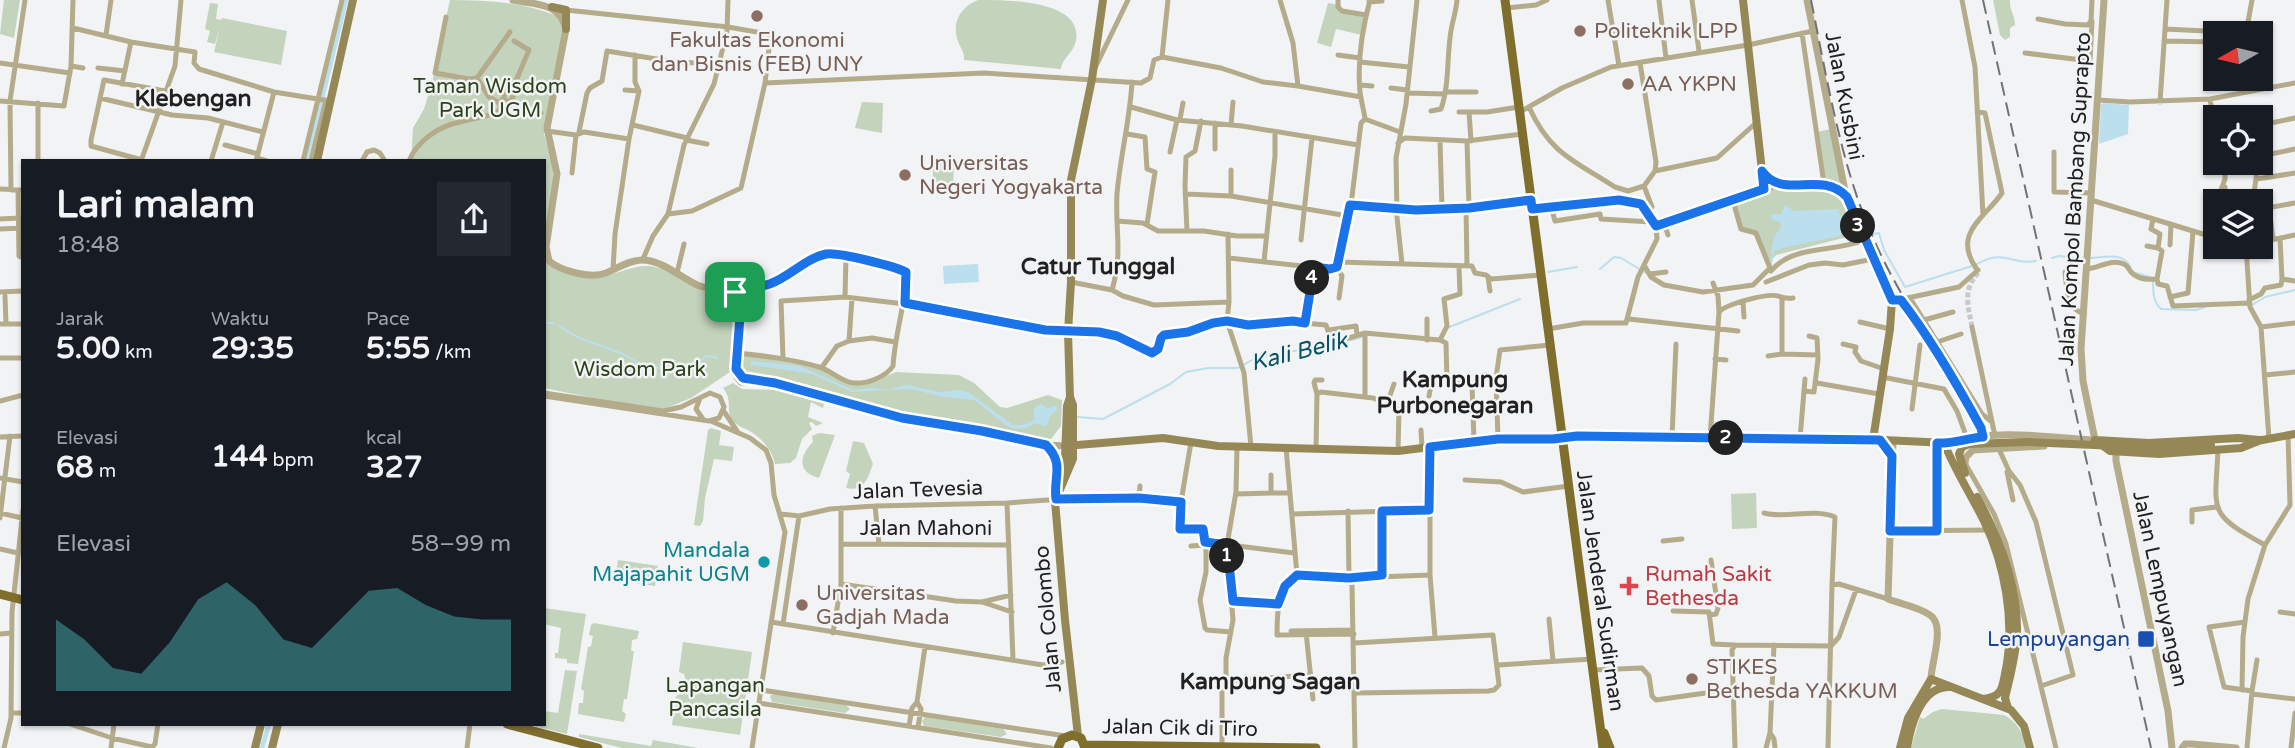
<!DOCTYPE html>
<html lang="id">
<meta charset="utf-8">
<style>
:root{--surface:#171b24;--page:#242831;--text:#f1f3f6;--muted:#9ea1a6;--accent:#398284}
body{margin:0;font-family:"Varela Round",sans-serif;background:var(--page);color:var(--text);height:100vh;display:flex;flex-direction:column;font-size:26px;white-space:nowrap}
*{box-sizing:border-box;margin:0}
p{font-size:23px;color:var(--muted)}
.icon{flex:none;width:38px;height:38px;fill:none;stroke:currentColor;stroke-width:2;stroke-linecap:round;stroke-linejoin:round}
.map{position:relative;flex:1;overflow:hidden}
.sheet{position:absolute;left:21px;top:159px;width:525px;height:567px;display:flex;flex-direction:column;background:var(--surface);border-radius:0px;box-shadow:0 2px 5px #0004}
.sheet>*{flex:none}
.needle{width:46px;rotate:262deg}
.buttons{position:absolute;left:2203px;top:21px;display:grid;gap:14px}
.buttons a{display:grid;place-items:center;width:70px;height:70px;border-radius:0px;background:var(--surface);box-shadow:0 2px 5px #0004;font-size:35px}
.pin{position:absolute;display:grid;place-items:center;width:60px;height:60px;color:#fff;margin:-30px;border-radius:14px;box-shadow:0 4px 10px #0006}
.km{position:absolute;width:35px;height:35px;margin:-18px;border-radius:50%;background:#222;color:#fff;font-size:19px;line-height:35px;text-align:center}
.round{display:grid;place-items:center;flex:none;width:74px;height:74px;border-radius:0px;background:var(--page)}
.head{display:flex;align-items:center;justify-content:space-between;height:119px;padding:0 35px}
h1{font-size:38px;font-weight:700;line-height:52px}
.metrics{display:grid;grid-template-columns:repeat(3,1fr);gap:10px;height:119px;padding:7px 35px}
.metrics div{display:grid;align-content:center}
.metrics b{font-size:30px;font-weight:700}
.metrics small{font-size:19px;font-weight:400}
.metrics p{font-size:19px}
.chart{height:196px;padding:14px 35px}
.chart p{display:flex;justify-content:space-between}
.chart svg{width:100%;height:126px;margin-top:7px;fill:var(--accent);opacity:.7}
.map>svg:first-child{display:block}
.green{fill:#c4d3bb}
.water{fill:#bbdfed}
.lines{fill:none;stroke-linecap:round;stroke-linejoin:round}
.stream{stroke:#bbdfed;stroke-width:2}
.canal{stroke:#bbdfed;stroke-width:4.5}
.minor-tunnel{stroke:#c7c9cb;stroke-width:5;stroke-dasharray:5 2.5;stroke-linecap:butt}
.minor{stroke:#b4ab8b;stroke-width:5}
.tertiary{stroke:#b4ab8b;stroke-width:7}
.secondary{stroke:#968856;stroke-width:8}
.primary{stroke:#806e2d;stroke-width:9}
.rail{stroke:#717274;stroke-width:2;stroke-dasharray:14 7;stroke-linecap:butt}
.secondary-bridge{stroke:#968856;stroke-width:8}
.route-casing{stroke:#fff;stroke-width:14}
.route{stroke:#1a73e8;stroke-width:9}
.education-dot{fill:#8d6e63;stroke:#f1f3f5;stroke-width:2.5}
.culture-dot{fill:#0f9aa8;stroke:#f1f3f5;stroke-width:2.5}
.health-dot{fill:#e0444e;stroke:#f1f3f5;stroke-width:2.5}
.transit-dot{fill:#1a4fb4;stroke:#f1f3f5;stroke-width:2.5}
.labels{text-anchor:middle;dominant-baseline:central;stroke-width:5;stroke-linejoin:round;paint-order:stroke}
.education-label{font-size:21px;fill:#785e54;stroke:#f1f3f5;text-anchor:start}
.park-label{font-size:21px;fill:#2c4319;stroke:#f1f3f5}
.street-label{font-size:21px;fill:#212122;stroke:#f1f3f5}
.culture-label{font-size:21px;fill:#0d838f;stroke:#f1f3f5;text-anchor:end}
.health-label{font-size:21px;fill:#be3a42;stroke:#f1f3f5;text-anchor:start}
.transit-label{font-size:21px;fill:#164399;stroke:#f1f3f5;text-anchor:end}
.neighbourhood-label{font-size:23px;font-weight:bold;fill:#212122;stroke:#f1f3f5}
.water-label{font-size:23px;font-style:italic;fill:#075266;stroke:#f1f3f5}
</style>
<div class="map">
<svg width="2295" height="748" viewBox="0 0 2295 748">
<rect width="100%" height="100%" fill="#f1f3f5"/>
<path class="green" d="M4 0H20L14 38 0 34Z
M450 0C487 0 522 2 557 16L564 28 544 134 553 167V183L544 239V161H411L413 128 424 109 432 83Z
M978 0C1007 0 1083 0 1076 40 1074 53 1062 58 1061 69L964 60C965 51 959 47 957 38 952 21 962 6 978 0Z
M1993 0H2010C2009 10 2015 15 2015 25L2010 28V37L2005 40 2000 35Z
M210 3 218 4 216 19 221 20 222 18 287 31 281 65 214 52 220 27 215 44 207 42 210 31 205 29Z
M1328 3 1341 5 1340 11 1365 15 1362 35 1336 29 1331 47 1317 43Z
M862 102 883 103 882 133 855 128Z
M1831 129 1843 187 1825 181 1817 132Z
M933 162H954L953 188 933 187Z
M1770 181 1823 184 1847 199 1859 234 1776 255 1767 266 1751 229 1740 231 1733 199 1759 188Z
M544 261C558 276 586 279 606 275 621 273 633 265 649 266 667 267 683 282 699 288 711 293 724 295 737 298L733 353 773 358 818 366 847 382H873L896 372 959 375 974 383 1000 407 1007 408 1048 395 1062 400 1061 426 1051 439 1031 438 976 425 917 418 870 408 779 380 748 375 739 366 691 398 664 409 613 402 544 388Z
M733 383 742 389 776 390 826 396 823 408 811 402 808 417 823 423 816 426 812 422 809 423 812 429 802 439 796 458 790 463 775 464C773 452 763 440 753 433 747 429 739 427 734 422 724 411 734 401 723 388Z
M711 428 721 431 719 445 734 447 732 461 714 459 705 498 703 521 700 526 694 525 708 430Z
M819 433 835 435 819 478C798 473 798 457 813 442L812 436Z
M853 441 864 443 873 464C867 480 864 492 846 488L850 474 846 471Z
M1756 493 1757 528 1732 529 1731 494Z
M618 560 658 566 655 586 615 580Z
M544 608 586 614 578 664 567 663V659L555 658V653H558L561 628 544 624Z
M594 623 639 631 637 639 632 640 631 651H634L627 699H624L622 711 626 714 624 722 578 714 579 703H583L584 691 581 689 588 647 591 646 593 636 589 635 591 625Z
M683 642 752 652 740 735 672 725 676 696 684 692 687 685 684 674 679 672Z
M565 670 577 671 567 734 530 725 544 724V711L558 713Z
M774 694 846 705 850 709 845 713 772 702 770 696Z
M1942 709 2004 715C2017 722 2024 733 2025 748H1911L1920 717 1923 719 1933 712Z
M925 717 1003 729 1007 734 1001 737 924 726 922 721Z
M579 734 651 746 653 740 698 748H622L579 737Z"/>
<path class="water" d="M2103 103 2129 105 2128 134 2099 144 2101 105Z
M1785 205 1794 211 1838 209 1846 229 1839 236 1782 248 1771 253 1774 237 1781 227V222L1772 220 1771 217 1772 214H1781Z
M978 264 979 282 944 284 943 266Z
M751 361 800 366 853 390 872 388 886 390 907 385 939 392 959 390 968 392 1013 425C1021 425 1028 425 1034 419V408L1041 404 1047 408 1056 406 1058 409 1050 416 1047 425 1043 426 1035 423 1027 428 1015 429 1007 426 974 400 939 396 911 389 852 392 812 374 751 365Z"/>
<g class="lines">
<path class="stream" d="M1842 232 1849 241 1857 239
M1874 234 1879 233 1884 250 1905 287 1972 266
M2052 258 2059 256 2085 259
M2091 258C2105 257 2122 252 2130 266
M1977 264C2005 248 2012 266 2036 261
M1771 265 1773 253
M1600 269 1614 257 1621 258 1646 273
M1548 272 1577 267
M2136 273 2150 277
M2153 281C2153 291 2153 302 2161 309L2196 310 2205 307
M2252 305 2265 297 2295 290
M544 323H554
M559 326 577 337 623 354 644 366 686 370 707 356 717 358
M1447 328 1520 299
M1351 340 1363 337
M1077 417 1103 419 1170 384 1186 372 1208 368H1238L1252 360 1271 355 1336 344"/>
<path class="canal" d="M307 161 346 0
M262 748 269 724"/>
<path class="minor-tunnel" d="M1972 327C1968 305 1962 290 1979 272"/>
<path class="minor" d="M1280 0 1293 43 1298 86
M1338 0V7L1342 11 1366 15
M1608 0 1619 66
M1659 0 1666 58
M1692 0 1699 51
M1962 0 1975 67 1983 215
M1369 2 1382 1
M1506 8 1536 5 1547 0
M566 10 728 27 768 34 770 39 765 83 741 188 692 211 668 214
M446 17 435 73 469 79 477 78 510 32
M2038 19 2065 24 2088 25 2091 21 2092 0
M73 28 131 42 195 52 194 63 199 69 274 92 330 101
M2165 29 2246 33
M1802 33 1824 184
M2246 33 2252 0
M106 35 111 0
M2164 41 2216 42
M2025 53 2090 61 2092 21
M1338 55 1360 58
M1162 57 1168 0
M1360 62 1409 67
M0 63 70 73
M1640 63 1656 162 1655 171
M71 66 83 68
M98 68 125 71
M1094 70 1128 0
M477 78 489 97 499 103
M2251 79 2254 90
M765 83 984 73 1141 83 1150 78 1154 60 1162 57 1221 68 1263 82 1298 86 1361 97
M122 84 131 42
M1360 85 1372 86
M1391 88 1407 90
M625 90 639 91
M1445 92H1476
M1407 93 1445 94
M100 98 172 115 208 118 263 132
M2210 99 2216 134
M499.5 104a4.5 4.5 0 1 1 9 0a4.5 4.5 0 1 1-9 0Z
M503 100 506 90 515 83
M2098 100 2130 102 2210 99 2295 83
M0 101 64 106 71 66 73 0
M2160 102 2167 0
M38 103V161
M508 104 513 97 515 83 529 50 514 41
M508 106 541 113
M1131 107 1177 120 1242 126 1358 145
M1529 107C1550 154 1575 161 1615 187L1628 191 1644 186 1655 171 1717 158 1757 122
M1431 111 1441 109C1449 86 1447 61 1450 38 1451 25 1456 13 1457 0
M1459 112H1487L1519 107
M1469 112 1471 141
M1520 112 1562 88 1611 67 1748 45 1813 31
M1180 119 1183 103
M1365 119 1400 132
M633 125 687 138
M1231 125 1233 102
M2261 125 2295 118
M547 131 576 135 584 132 629 139
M579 132 587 93 590 88 602 81 607 51 675 62 720 64
M1127 134 1145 137 1147 169 1155 172 1147 224
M686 140 707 144
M1440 141 1442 209
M1467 141 1469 208
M1398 143 1405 138 1467 141 1522 134
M225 145 258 154
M1215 149V123
M1170 152 1177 120
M2054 152V192L2091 193
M2261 156 2295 149
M257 158 267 161
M142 160 91 146V140L104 80 165 91
M141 161 175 66 181 0
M211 161 223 122
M256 161 274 92
M303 161 342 0
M311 161 326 100
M362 161 367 152 374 150 380 153 385 161
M409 161C417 141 439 126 460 122 477 117 485 119 501 109
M1231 170V196
M572 173 576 135
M2257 179 2295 173
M1644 186 1652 207
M0 189 23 190
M11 190 10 101 25 0
M18 190 19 256 23 258
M1185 194 1231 196 1348 216
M2091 200 2216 238
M2217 201 2225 179V163
M2224 201 2225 187
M2253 201 2258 163
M1351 205 1416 210 1469 208 1531 200
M1551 206 1555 221 1600 214 1601 219 1652 222
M1466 207 1467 266
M2269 207 2273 239
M1532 209 1619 199 1641 203 1656 226
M2261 209 2295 203
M0 219 19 218
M1117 221 1143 223 1158 231H1204L1237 236H1266
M1664 223 1668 235
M1656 226 1779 185
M0 229 23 228
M1187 231 1185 186 1186 157 1195 151 1201 121
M2206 235 2216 207
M2280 238 2282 279
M1301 240 1312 138
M2261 242 2295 235
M2170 245 2171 224
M2147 246 2158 248
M2246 247 2250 307 2261 327 2269 439
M1229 258 1330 269 1337 267 1351 205 1361 123 1365 119C1364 110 1361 101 1360 92 1357 61 1362 30 1370 0
M643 259 653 236 668 214 684 145 714 84 727 31 728 0
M1264 261 1275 156V133
M1338 262 1472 266 1475 273 1486 275 1491 279 1541 275
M1402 264 1397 217 1396 158 1406 104 1417 0
M1644 265 1651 277 1664 285 1703 292 1753 285 1770 268 1756 233 1741 229 1733 201
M1337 267 1342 276 1339 298
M1976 268C1952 233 1985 218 2002 193L1985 113 1977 112
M2086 269C2098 269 2111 258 2124 264 2128 266 2128 268 2131 272 2137 279 2147 280 2157 279L2162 251 2158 248 2160 234 2151 229 2153 219
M613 270 615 234 629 139 639 91 635 82V55
M1771 271C1793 244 1834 253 1864 240
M2065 272C2067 289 2066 308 2084 314
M677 273 684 244
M1650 274 1666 272
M1488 277 1490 291
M2157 279 2158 284 2167 286 2173 306 2249 303
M1071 282 1112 290 1123 296 1154 305 1229 302 1228 234
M1766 282 1809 265 1825 263 1843 265 1873 259
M1112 290C1123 253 1115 231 1117 194 1120 157 1130 120 1132 82
M0 292 23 291
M735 292 742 284C781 299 807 245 846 257L845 297
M5 296 6 324
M2170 297 2188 293 2193 231
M1910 298 1982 414 1992 422
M1782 299V354L1818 355
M1898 300 1959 287 1978 270
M1901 300 1948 372 1981 428 1983 437
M2249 300 2261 294 2265 288 2281 285 2282 279 2295 281
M1229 302 1227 321 1244 373 1251 447
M1743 302 1744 317
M1719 312C1726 304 1767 293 1778 296 1783 298 1786 299 1793 298
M1427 319V340
M1629 319 1738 331
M1924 320 1953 312
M1860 322 1890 329
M1305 323 1314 267
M0 324H23
M1972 327 1995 436
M2261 327 2295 323
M1548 329 1583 323H1626L1638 277 1657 239 1656 226
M1329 330 1356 326 1357 335
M1440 340 1447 326 1444 299 1460 294 1459 267
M849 341 872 338 895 342
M1937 342 1961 334
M1843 344 1856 347 1855 352 1861 361 1884 369
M737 353C765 356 792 359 819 367 831 370 841 382 854 383 867 384 886 377 893 366 895 334 905 305 907 273L901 270 846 257
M1768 356 1782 354
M0 358H23
M783 358 781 301 845 297 905 304 1045 330 1099 332 1117 336 1152 353 1158 349 1161 338 1164 335 1188 332 1213 323 1227 321 1248 325 1293 322 1326 325 1331 340 1336 342 1365 333 1440 340 1446 343 1447 383
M1715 359 1726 360
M822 367 837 346 849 341 852 298
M2265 375 2295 372
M1882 377 1944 389 1957 411 1967 438
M1817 383 1879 394
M1804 391 1805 379
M544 393 663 411 681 407 710 393 720 397 724 407 719 418 709 421 544 396
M1317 394 1321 392 1373 398 1399 409 1398 451
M1429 396 1431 385 1436 382 1472 384 1474 441
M1365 397V333
M700 398 696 409 703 419
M0 401 23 395
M1387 404 1394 384
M1912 409 1920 345
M723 410 737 431
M713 422 750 438 766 450 771 463 774 495 785 532 752 748
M1421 430 1422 448
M0 437 23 436
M1672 437 1676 344
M1710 438 1719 312 1718 296 1713 283
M1498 439 1496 378 1500 350 1550 345
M1800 439 1804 391 1814 392 1818 359 1817 338 1809 336
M1191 442 1181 502 1180 529H1203L1206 542 1294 553
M1937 443V531
M1286 447 1297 575
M1430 447V575L1435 637
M1998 447 2009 471 2020 485 2036 522 2073 675 2041 686
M1316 449 1317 394 1314 383 1315 380H1322
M2218 450C2215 513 2207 513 2265 545
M1965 463 1994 514 2006 544 2056 748
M2007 472 2013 500
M1271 475V493H1289
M0 478 23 482
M1465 480 1501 482 1523 492 1569 486
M1236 494 1271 493
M1139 498 1140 486
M1007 503 1013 660
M875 506 879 544
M1348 511 1349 578 1352 584 1355 748
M0 513 22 518
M1764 513C1787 519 1812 508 1835 517L1832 585
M781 514 799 516 830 509 875 506 1007 503 1076 498H1138L1181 502
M1292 514 1429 510
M0 518 10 436
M2192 522V510L2216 507
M1890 531 1988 530
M1663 541 1682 539
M1206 542V572L1200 600 1205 628 1207 630 1231 632
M842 544 1009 545
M1191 546 1206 545
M0 549 18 553
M1297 575C1277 592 1277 610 1277 635L1354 634
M1297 575 1349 578 1430 575
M1382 575V511
M841 584 956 601 982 602 1011 595
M1232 601 1278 604
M982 602 1012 612
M1673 611 1709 612 1713 644 1735 645
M2280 612 2295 614
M1710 615 1716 614 1718 608 1711 560
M1549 619 1553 661
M771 622 1043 665 1062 662
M2245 622 2209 627 2224 687 2252 691 2247 748
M783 624 799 516
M1291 631 1353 630
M1306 632 1313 699
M833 633 841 584V508
M0 634 11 633
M1354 643 1493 635 1499 685 1494 690 1488 691 1355 693
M1831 646 1839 637 1856 590
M1498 665 1592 659
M1593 670 1642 668 1649 676 1652 696 1656 700 1734 689
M1226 681 1310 675
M761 690 1066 736
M2242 690 2243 637 2248 599 2265 545 2290 505 2288 435
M2252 691 2257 660
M2252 694 2295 699
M917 702 921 709 918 727
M759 703 1051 748
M11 713H23
M70 724 112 738 152 747 155 744 158 724
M909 726 912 708 917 702 925 647
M1770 733 1774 739 1775 748
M1222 746V688L1226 681V658L1233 620 1227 545 1236 492 1237 447
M4 748 11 718 12 612 23 510
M111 748 114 724
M467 748 470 724
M1735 748 1732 650 1735 645 1831 646
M1766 748 1770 733 1774 645
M1828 748 1832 585 1839 584 1888 599
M2291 748 2295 713"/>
<path class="tertiary" d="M513 0C537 5 559 2 566 29L547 128 557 174 546 247 549 261C561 271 590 279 606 273 618 268 630 260 642 260 662 260 680 277 697 285 709 290 723 288 735 292L741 303 737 377 741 382 759 381
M1807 0 1846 196
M755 380 775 383 902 418 982 431 1046 445 1065 446
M1893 441 1888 599C1901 604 1919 607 1930 615 1946 625 1931 663 1931 679
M1956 442C1998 428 2051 438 2095 440L2083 381 2081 349 2104 0
M1047 445 1055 458 1058 476
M2120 448 2116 452V461L2168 711 2172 748
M1964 468 1966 457 1973 450 2044 446
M2182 748 2185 744H2192L2236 748"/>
<path class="secondary" d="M1743 0 1762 171 1767 177 1779 184H1824L1844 193 1892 300 1890 329 1873 440
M552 7 566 10V29
M317 161 353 0
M1070 397 1067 406 1065 458 1054 489 1065 620 1078 736
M2095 440 2110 451 2159 454 2241 448 2261 440
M2095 440 2149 443 2238 438 2259 440
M2257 441 2295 434
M1944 443C1955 470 1971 495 1984 521 2005 565 2015 621 2006 669 2002 686 2004 697 1983 699
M1065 446 1163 438 1218 446 1398 451 1486 440 1553 439 1577 436 1862 439 1969 444 2026 442
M1965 473 1959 454 1962 447 1969 444
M1977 497C1999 537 2018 586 2017 633 2016 655 2010 677 2005 698L2008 708
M1056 499 1073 459V405L1070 397 1068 332 1071 282V180L1092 79 1103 0
M255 748 261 724
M272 748 278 724
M1900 748 1908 718 1931 679 2011 710 2024 726 2030 748
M1907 748C1911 725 1920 687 1949 687"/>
<path class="primary" d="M1505 0 1603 748
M0 594 23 600
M507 724 598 748
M1604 733 1610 748
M1085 745 1316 748
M1058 748 1062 739 1072 735 1081 738 1085 748"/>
<path class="rail" d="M1811 0C1826 74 1841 165 1871 233 1898 297 1940 354 1977 413
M1983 0 2151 748"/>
<path class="secondary-bridge" d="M2026 442 2162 448 2211 445"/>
</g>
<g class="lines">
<g class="route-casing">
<path id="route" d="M1762 171C1783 201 1821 169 1847 197L1892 300H1901C1931 339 1957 384 1981 428L1983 437C1967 438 1953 444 1937 443V531H1890L1892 456 1880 440 1577 436 1553 439H1498L1430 447 1429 510 1382 511V575L1349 578 1297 575 1285 586 1278 604 1233 601 1227 545 1205 542 1203 529H1180L1181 502 1139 498 1056 499C1053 477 1065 464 1046 445L982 431 902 418 775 383 743 378 736 369 741 303 735 292 742 284C776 296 797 260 826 254 839 252 893 266 906 272L905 303 1045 330 1099 332 1117 336 1152 353 1158 349 1161 338 1164 335 1188 332 1213 323 1227 321 1248 325 1293 321 1305 323 1314 267 1330 269 1337 267 1350 205 1416 210 1469 208 1531 200 1532 209 1619 200 1641 204 1656 226 1764 189Z"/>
</g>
<use href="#route" class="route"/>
</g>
<g class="education-dot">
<circle cx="757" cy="16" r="7"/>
<circle cx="1580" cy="31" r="7"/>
<circle cx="1628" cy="84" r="7"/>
<circle cx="905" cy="175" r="7"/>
<circle cx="802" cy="605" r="7"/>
<circle cx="1692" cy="679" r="7"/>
</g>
<circle class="culture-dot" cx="764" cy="562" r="7"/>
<path class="health-dot" d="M1625.5 575.5h7v7h7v7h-7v7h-7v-7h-7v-7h7z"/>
<rect class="transit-dot" x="2137" y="630" width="18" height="18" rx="3.5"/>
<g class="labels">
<g class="education-label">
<text x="1594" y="31">Politeknik LPP</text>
<text x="757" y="40" text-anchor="middle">Fakultas Ekonomi<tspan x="757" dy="24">dan Bisnis (FEB) UNY</tspan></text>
<text x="1642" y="84">AA YKPN</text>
<text x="919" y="163">Universitas<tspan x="919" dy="24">Negeri Yogyakarta</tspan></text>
<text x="816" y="593">Universitas<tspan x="816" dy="24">Gadjah Mada</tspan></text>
<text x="1706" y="667">STIKES<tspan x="1706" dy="24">Bethesda YAKKUM</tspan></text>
</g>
<g class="park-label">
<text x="490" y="86">Taman Wisdom<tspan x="490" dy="24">Park UGM</tspan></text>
<text x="640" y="369">Wisdom Park</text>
<text x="715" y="685">Lapangan<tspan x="715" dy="24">Pancasila</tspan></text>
</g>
<g class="street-label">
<text transform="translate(1844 96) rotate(79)">Jalan Kusbini</text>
<text transform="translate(2075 199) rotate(-87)">Jalan Kompol Bambang Suprapto</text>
<text transform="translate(918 490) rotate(-2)">Jalan Tevesia</text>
<text x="926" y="528">Jalan Mahoni</text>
<text transform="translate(2160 589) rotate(78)">Jalan Lempuyangan</text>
<text transform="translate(1600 591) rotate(82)">Jalan Jenderal Sudirman</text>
<text transform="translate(1048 619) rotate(-95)">Jalan Colombo</text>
<text transform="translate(1180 728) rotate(1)">Jalan Cik di Tiro</text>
</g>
<g class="culture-label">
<text x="750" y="550">Mandala<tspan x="750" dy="24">Majapahit UGM</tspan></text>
</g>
<g class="health-label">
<text x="1645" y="574">Rumah Sakit<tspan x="1645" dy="24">Bethesda</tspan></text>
</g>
<g class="transit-label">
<text x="2130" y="639">Lempuyangan</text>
</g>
<g class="neighbourhood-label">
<text x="193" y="99">Klebengan</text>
<text x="1098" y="267">Catur Tunggal</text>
<text x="1455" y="380">Kampung<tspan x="1455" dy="26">Purbonegaran</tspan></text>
<text x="1270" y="682">Kampung Sagan</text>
</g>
<g class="water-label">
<text transform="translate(1299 352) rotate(-14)">Kali Belik</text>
</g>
</g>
</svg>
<div class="buttons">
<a><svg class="needle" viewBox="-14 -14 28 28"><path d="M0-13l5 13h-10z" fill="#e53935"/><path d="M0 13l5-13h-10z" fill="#9ea1a6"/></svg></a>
<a><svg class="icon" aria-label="locate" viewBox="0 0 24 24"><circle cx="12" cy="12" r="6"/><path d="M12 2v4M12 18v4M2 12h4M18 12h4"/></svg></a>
<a><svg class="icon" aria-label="layers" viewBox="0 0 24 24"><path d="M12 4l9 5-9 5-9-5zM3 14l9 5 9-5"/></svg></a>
</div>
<div class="pin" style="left:735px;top:292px;background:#1e9e55"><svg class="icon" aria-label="arrive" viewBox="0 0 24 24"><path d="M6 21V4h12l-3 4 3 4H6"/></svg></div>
<b class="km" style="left:1227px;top:556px">1</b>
<b class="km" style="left:1726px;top:438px">2</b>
<b class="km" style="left:1858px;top:226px">3</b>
<b class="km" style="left:1312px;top:278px">4</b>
<section class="sheet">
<div class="head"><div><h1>Lari malam</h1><p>18:48</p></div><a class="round"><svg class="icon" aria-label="share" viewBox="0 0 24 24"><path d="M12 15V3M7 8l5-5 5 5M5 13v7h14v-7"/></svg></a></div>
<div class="metrics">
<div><p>Jarak</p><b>5.00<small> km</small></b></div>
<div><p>Waktu</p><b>29:35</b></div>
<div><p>Pace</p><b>5:55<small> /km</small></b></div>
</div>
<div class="metrics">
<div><p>Elevasi</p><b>68<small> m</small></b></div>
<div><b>144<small> bpm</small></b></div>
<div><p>kcal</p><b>327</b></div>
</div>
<div class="chart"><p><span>Elevasi</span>58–99 m</p>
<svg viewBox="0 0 160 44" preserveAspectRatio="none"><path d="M0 44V19L10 26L20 36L30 38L40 27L50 12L60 6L70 14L80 26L90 29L100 19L110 9L120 8L130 14L140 18L150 19L160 19V44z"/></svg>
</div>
</section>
</div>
